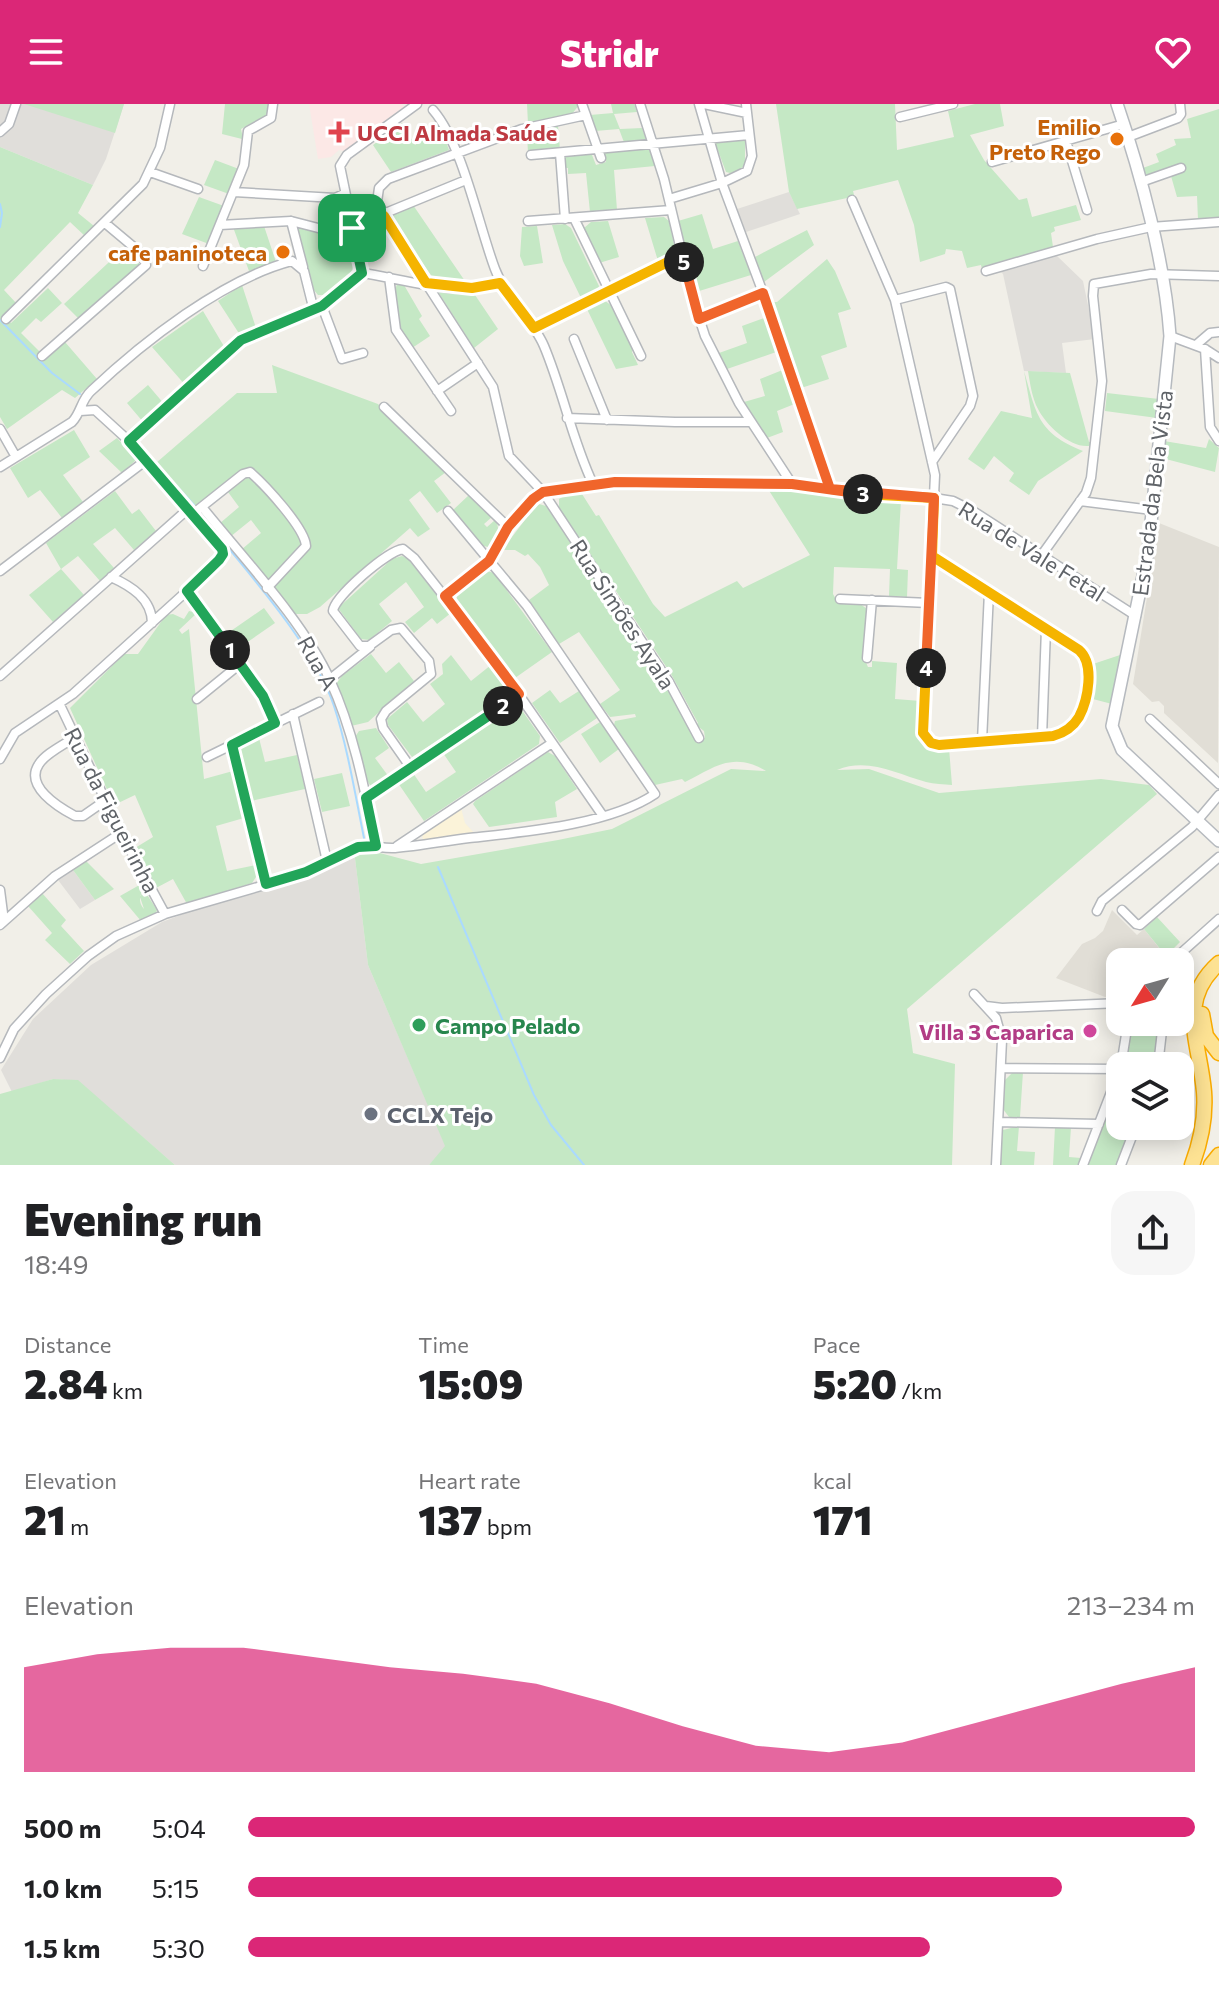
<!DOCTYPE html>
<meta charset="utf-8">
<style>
:root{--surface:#fff;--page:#f6f6f6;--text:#202124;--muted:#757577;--accent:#db2777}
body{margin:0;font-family:Commissioner,sans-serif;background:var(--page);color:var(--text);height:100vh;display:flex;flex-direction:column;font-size:30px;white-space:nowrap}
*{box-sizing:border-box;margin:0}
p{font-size:26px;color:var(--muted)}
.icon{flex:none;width:44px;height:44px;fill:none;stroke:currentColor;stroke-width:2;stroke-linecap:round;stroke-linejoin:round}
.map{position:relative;height:1061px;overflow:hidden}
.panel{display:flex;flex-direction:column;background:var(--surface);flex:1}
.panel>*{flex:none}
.needle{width:52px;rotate:233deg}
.tools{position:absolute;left:1106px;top:844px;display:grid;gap:16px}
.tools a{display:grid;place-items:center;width:88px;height:88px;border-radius:16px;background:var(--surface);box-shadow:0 4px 20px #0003;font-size:40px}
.pin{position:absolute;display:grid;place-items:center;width:68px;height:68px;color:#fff;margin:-34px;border-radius:16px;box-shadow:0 4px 12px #0006}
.km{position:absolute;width:40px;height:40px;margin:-20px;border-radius:50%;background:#222;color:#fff;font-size:22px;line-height:40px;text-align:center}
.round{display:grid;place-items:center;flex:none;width:84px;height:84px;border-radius:24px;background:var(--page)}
.summary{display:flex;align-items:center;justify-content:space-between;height:136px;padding:0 24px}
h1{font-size:44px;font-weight:800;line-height:60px}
.stats{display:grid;grid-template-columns:repeat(3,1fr);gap:12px;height:136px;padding:8px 24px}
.stats div{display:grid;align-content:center}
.stats b{font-size:40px;font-weight:800}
.stats small{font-size:22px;font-weight:400}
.stats p{font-size:22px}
.chart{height:224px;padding:16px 24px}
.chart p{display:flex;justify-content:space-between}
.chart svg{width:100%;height:144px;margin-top:8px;fill:var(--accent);opacity:.7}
ul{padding:0 24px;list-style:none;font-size:26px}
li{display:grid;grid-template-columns:128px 96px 1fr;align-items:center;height:60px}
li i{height:20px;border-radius:10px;background:var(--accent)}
header{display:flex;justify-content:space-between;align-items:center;height:104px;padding:0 24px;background:var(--accent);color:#fff;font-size:36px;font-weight:800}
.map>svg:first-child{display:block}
.industrial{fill:#e0deda}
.education{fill:#e1ded6}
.medical{fill:#fce8e6}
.green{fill:#c5e8c5}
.sand{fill:#fbf3d9}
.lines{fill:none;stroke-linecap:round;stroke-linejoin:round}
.stream{stroke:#aadaff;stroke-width:2}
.street-casing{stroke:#b5b8bc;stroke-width:11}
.secondary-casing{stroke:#b6babf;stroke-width:14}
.highway-casing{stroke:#f9ab00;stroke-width:17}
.street{stroke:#fff;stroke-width:8}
.secondary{stroke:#fff;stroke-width:11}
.highway{stroke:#fde293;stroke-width:14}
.split-1-casing{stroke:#fff;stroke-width:16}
.split-2-casing{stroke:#fff;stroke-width:16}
.split-3-casing{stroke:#fff;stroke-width:16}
.split-4-casing{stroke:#fff;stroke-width:16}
.split-5-casing{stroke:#fff;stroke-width:16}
.split-6-casing{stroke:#fff;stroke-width:16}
.split-1{stroke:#22a559;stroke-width:10}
.split-2{stroke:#22a559;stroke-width:10}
.split-3{stroke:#f0652b;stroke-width:10}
.split-4{stroke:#f5b400;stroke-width:10}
.split-5{stroke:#f0652b;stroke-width:10}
.split-6{stroke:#f5b400;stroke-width:10}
.health-dot{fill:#e0444e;stroke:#fff;stroke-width:3}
.food-dot{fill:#e8710a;stroke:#fff;stroke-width:3}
.leisure-dot{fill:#2e9e5b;stroke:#fff;stroke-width:3}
.hotel-dot{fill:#d1479c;stroke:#fff;stroke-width:3}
.worship-dot{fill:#6b7280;stroke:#fff;stroke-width:3}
.labels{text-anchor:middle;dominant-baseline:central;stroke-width:6;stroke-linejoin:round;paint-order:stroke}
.food-label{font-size:22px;font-weight:bold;fill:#c56008;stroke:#fff;text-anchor:end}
.health-label{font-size:22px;font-weight:bold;fill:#be3a42;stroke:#fff;text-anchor:start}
.street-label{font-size:22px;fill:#5f6368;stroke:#fff}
.leisure-label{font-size:22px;font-weight:bold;fill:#27864d;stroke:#fff;text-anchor:start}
.hotel-label{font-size:22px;font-weight:bold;fill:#b23c85;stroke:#fff;text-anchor:end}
.worship-label{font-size:22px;font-weight:bold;fill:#5b616d;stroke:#fff;text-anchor:start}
</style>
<header><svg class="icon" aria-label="menu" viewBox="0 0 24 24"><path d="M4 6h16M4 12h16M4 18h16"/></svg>Stridr<svg class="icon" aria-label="heart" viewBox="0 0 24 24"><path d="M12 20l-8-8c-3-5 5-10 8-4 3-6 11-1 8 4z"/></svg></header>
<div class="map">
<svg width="1219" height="1061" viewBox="0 0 1219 1061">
<rect width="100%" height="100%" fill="#f1efe8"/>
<path class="industrial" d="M0 0H124L106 55 93 81 0 43Z
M789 88 800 110 746 128 737 105Z
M1055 150 1083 177 1095 235 1062 239 1066 269 1024 267 1003 170 1000 167Z
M354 746 368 861 446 1043 429 1061H175L78 977 53 975 12 988 1 966 33 915 91 861 162 818Z
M73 766 95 796 80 805 58 776Z"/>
<path class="education" d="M1159 419 1219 443 1218 659 1164 609V602L1159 597 1152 598 1133 580Z
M1112 806 1137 831 1144 825 1163 849 1153 858H1120V889L1110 892 1105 893 1056 874 1082 840 1095 834 1103 827Z"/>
<path class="medical" d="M309 0H402L404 3 372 26 369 23 363 29 365 32 344 47 339 46 331 53 318 55Z"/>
<path class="green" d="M24 0H124L115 29Z
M225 0H269L270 9 241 25 244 39 242 35 222 30Z
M527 0H579V1L572 10 528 20Z
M611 0H634L637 8 614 10 620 25 642 24 647 38 625 41 619 25 595 27 590 11 613 9Z
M776 0H895L897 46 954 33 948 7 975 0H1000L1004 22 970 31 984 56 1019 96 1027 94 1032 113 1076 101 1081 116 1054 123 1055 127 1051 129 1053 143 982 165 981 161 967 164 962 147 946 145 945 150 920 158 914 121 898 76 853 87 854 91 847 94 797 105 789 88Z
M1219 5V114L1198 116 1197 92 1177 93 1171 72 1147 80 1143 64 1159 58 1156 50 1176 41 1174 35 1191 34 1187 15Z
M402 19 415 41 440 21 449 46 391 68 373 41Z
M558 22 560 46 528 49 527 29Z
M745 33V60L740 66 730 69 726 68 714 36Z
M648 42 655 62 614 66 617 106 590 108 586 69 568 70V64H563L562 50 594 47 592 51 596 61 606 58 602 46Z
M0 43 93 81 78 109 94 122 86 133 70 118 4 186 17 200 8 217 11 219 48 184 62 199 41 218 36 214 21 229 46 254 65 238 97 275 75 294 62 286 7 325 0 313Z
M215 56 239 65 229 90 204 81Z
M199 93 224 102 209 140 182 130Z
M413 101 467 180 433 174 389 112Z
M702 110 713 145 738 137 751 171 696 188 678 117Z
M664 113 669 117 675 145 671 150 658 157 645 114Z
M608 117 619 153 599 159 584 124 591 118Z
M296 120 327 129 333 152 353 149C358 172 341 177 325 191H318L313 185Z
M565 120 571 124 599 182 597 188 582 196 563 157 552 121Z
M264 122 276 158 249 167 233 123Z
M537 122 543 159 524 162 520 152 522 123Z
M807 126 814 141 764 178 755 153Z
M122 146 141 161 79 215 64 200Z
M827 155 835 167 851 205 838 209 847 243 821 252 829 275 801 284 772 198H777Z
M397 180 404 181 422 212 419 215 430 232 412 244C400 227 389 200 397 180Z
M242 181 256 224 240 231 218 197Z
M437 186 477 188 475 191 498 225 474 244Z
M604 196 612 202 633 245 632 248 638 261 616 265 586 203Z
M203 207 225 244 186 282 152 243Z
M767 213 779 247 727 265 719 249 747 239 742 222Z
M272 261 378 300 446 368 434 377 451 399 437 409 420 387 409 396 430 425 418 433 410 424 320 503 307 510H291L241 446 261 429 251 416 230 433 219 420 239 403 228 388 244 375 240 369 199 402 190 404 156 359 237 289H277Z
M785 265 797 299 777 307 783 328 767 334 744 298 765 292 760 275Z
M1024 267C1036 308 1037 329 1083 347L1038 377 1029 391 1009 377 1014 369 994 352 984 366 968 355 1001 307 1032 314Z
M1028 267 1070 269 1089 338H1092L1089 342C1070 344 1046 321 1038 305 1032 294 1030 279 1028 267Z
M148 281 165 301 144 319 127 299Z
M1107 289 1159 295 1157 314 1105 307Z
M74 326 90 353 63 371 83 398 62 414 40 386 28 394 10 364Z
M117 334 137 355 122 369 99 347Z
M1209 335 1219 344 1215 368 1162 354 1164 337 1206 344Z
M776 382 901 396 897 465 908 466 907 493 889 492 890 465 834 463 833 490 838 499H859L867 505 863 552 868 563H872V557L897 559 895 595 921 597V634L930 643 949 644 952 681C944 680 934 680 926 678 897 670 868 653 837 666L869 665 939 689 1101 675 1149 681 1157 690 907 905 913 949 955 960 952 1061H429L445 1042 368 861 354 746 361 744 421 760 558 736 612 725 731 665 766 667C733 647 715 663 685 678L682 675 655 681 614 621 615 617 636 613 635 610 610 613 600 600 620 586 579 528 559 540 529 496 549 481 540 463 528 450 525 452 515 446H502L534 404 539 400 546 402 665 579 694 634 699 636 705 634 704 627 696 621 698 619 671 570 604 469 601 470 559 407V395L567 390H582L596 412 599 411 653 500 665 513 737 477 743 484 810 451 768 385Z
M115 387 132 410 139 405 156 427 134 446 115 424 93 440 114 464 100 477 78 452 61 465 84 491 53 518 29 491 61 465 46 439Z
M469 391 492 413 484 420 487 423 495 416C502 426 496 436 488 443L480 441 453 406Z
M402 452 408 455 451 509 437 520 432 514 414 529 405 518 424 503 406 478 379 500 392 517 369 536 361 535 338 504 392 455Z
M487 467 494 469 552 548 515 574 456 496 458 489Z
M264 504 275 519 236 546 225 531Z
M189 507 197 509 179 526 182 530 189 525 204 675 233 667 244 714 216 722 227 767 256 761 258 770 252 779 187 800 173 775 156 784 135 744 153 733 135 691 114 701 70 604 124 550H138L166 511 173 510 184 515Z
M371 550 386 569 399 558 414 577 368 618 351 622 336 580 342 572Z
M1123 550 1112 600 1089 594 1093 560Z
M451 551 471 577 491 561 508 589 489 604 412 653 388 621 387 615 407 598 423 618 445 600 430 580 443 570 442 560Z
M550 586 560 599 579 587 597 614 560 639 532 599Z
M513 602 521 605 540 632 539 640 424 717 398 679 413 669 426 688 456 668 443 649Z
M600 618 619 645 600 659 581 630Z
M376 624 389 644 375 654 389 673 371 683 365 673 355 633 359 627Z
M259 634 265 658 297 651 305 685 251 697 239 645Z
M548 648 555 652 577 685 555 698 557 713 489 723 473 700 475 697Z
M342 669 350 702 322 708 314 675Z
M86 757 114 785 95 796 73 766Z
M143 779C144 790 135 794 144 805L140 793 144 786 157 806 155 811 141 817 120 792Z
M42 789 66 816 61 822 84 847 70 860 45 836 52 829 28 802Z
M1157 813 1180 838 1166 852 1144 825Z
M1132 918H1161L1155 962H1125Z
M1023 968 1020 1013H1009L1003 1005 1005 976 1012 969Z
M53 975 78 976 175 1061H0V990Z
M1120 977V1022H1133L1116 1061H1086Z
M1019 1022 1017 1047 1035 1048 1034 1061H1000L1003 1026Z
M1055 1023H1071L1069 1053 1081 1054 1078 1061H1053Z"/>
<path class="sand" d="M461 704 465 719 475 730 423 737 422 729Z"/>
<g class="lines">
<path class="stream" d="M0 100 2 109 0 123
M0 216 52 269 80 290
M137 339 155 359
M160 364 194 401
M200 409C243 464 312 537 334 602 348 645 355 690 364 734
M438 763 534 991 551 1021 584 1061"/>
<g class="street-casing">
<path id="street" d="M582 0 601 54
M640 0 664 75 692 192 705 232 739 299 792 380
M699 0 722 79 775 221 830 385
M704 0 747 9
M433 6C463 41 478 120 495 165 506 194 532 214 544 242 563 287 572 336 593 380
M586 11 522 25 388 75 379 84 377 98 426 179 493 283 509 352 543 388 603 479 669 578 699 634
M900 13 953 0
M0 28 9 20 16 0
M1128 33 1178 14 1181 10 1180 0
M1066 37 1087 106
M560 49 565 115
M531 51 749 31
M992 58 1124 20
M150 68 198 85
M1141 78 1181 64
M234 88 335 94 344 90
M669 95 722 79 747 67 752 52 746 0
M852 96 895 196 935 371 923 629 931 639 939 641 1053 632C1062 629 1070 625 1076 618 1085 605 1092 567 1086 553L932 452
M574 114 641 252
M291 117 303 163
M528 117 671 106
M220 121 291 117 322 125 344 126 466 76
M203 162 244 61 248 27 271 14 273 0
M986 167 1097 135 1151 123 1219 118
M362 169 340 62 347 51 417 0
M389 173 396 226 451 307
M895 196 946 183 950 185 973 292 970 302 932 358
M322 202 342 255 363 249
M6 215 143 80 160 44 170 0
M699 215 763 189
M534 224 682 151
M1170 232 1205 245 1219 254
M574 235 607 316
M1196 241 1210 229 1219 228
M1205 245 1210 323 1219 337
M42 252 146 161 142 150 105 119
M437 287 478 259
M384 303 508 423
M567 314 675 318H751
M0 325 16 353
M129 337 241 236 322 202 362 169C399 174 466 195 500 179
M0 363 72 318C81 309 81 296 91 287 143 238 223 175 292 157L304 167 314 207
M1080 397 1152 406
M202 403C243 454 304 518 330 576 354 628 365 687 376 742
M199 405 243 370 250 368C265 381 305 424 306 442L267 484
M1041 452 1086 389 1091 374 1102 277 1093 192 1094 180 1151 170 1219 172
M0 467 145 357
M111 473C131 482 152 495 152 519
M187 487 263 592 275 619
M445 492 489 457 508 423 533 395 543 388 615 378 792 380 858 389 934 394 953 397 973 407 1136 512
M840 495 929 499
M867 554 872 496
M0 572 187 406
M330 575 370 543
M197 595 240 560
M60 601 121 729 165 810
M293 610 327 757
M1150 615 1219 680
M75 633C64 641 46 649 39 660 24 682 58 703 75 712H83L106 696
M1042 633 1046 525
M982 637 989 488
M232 641 266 780
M207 653 319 598
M0 655 15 629 73 590 187 487 223 450 218 441 129 337 95 306 80 307
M411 664 383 624 381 615 386 607 431 570 429 557 401 524 391 526 369 542H360L333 507C334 493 387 447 403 445L414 454 499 562 603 712
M366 694 519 590
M397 742 552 639
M0 786 4 817
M1122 806 1136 820 1140 821 1219 753
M1097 807 1102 797 1192 723 1219 691
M0 821 55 772 121 729
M1171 858 1219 815
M974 890 996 914 1002 936 996 1061
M986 902 1002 904 1120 899
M0 954 14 925 46 890 88 852 116 832 165 810 292 773 358 743C370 740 382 745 395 744 419 742 444 737 469 734 524 728 609 721 655 690L527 502 448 407
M1121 962 1128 918
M1158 962 1163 918
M1001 964 1120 965
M998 1018 1099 1020
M1083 1061 1120 965
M1121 1061 1136 1022"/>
</g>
<g class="secondary-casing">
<path id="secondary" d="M1117 0C1141 70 1165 159 1170 232L1148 448 1112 622 1122 646 1219 737"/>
</g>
<g class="highway-casing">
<path id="highway" d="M1202 910 1206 932 1219 949
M1192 1061C1201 1037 1206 1014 1204 988 1200 939 1176 897 1219 859
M1211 1061 1219 1051"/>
</g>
<use href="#street" class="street"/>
<use href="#secondary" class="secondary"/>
<use href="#highway" class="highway"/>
</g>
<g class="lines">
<g class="split-1-casing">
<path id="split-1" d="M230 546 187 487 219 456 223 450 222 445 129 337 241 236 322 202 362 169 352 124"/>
</g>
<g class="split-2-casing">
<path id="split-2" d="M230 546 263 592 275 619 232 641 266 780 306 768 358 743 376 742 366 694 503 602"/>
</g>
<g class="split-3-casing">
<path id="split-3" d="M503 602 519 590 445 492 489 457 508 423 533 395 543 388 615 378 792 380 863 390"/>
</g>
<g class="split-4-casing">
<path id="split-4" d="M863 390 934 394 932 452 1079 546C1095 560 1088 596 1079 613 1073 623 1064 629 1053 632L939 641 931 639 923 629 926 564"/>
</g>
<g class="split-5-casing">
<path id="split-5" d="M684 158 699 215 763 189 830 385 934 394 926 564"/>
</g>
<g class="split-6-casing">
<path id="split-6" d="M352 124 384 112 426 179 472 184 500 179 534 224 682 151 684 158"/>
</g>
<use href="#split-1" class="split-1"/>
<use href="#split-2" class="split-2"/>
<use href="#split-3" class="split-3"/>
<use href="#split-4" class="split-4"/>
<use href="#split-5" class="split-5"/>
<use href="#split-6" class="split-6"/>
</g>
<path class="health-dot" d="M335 16h8v8h8v8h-8v8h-8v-8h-8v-8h8z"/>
<g class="food-dot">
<circle cx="1117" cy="35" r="8"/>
<circle cx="283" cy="148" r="8"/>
</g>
<circle class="leisure-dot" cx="419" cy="921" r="8"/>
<circle class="hotel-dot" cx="1090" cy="927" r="8"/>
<circle class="worship-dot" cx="371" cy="1010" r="8"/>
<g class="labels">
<g class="food-label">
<text x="1101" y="22">Emilio<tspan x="1101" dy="25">Preto Rego</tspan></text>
<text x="267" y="148">cafe paninoteca</text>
</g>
<g class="health-label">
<text x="357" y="28">UCCI Almada Saúde</text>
</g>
<g class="street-label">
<text transform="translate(1152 389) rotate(-83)">Estrada da Bela Vista</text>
<text transform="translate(1032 447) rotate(32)">Rua de Vale Fetal</text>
<text transform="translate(623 510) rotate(57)">Rua Simões Ayala</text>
<text transform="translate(318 559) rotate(61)">Rua A</text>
<text transform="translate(112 706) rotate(63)">Rua da Figueirinha</text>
</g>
<g class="leisure-label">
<text x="435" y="921">Campo Pelado</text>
</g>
<g class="hotel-label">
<text x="1074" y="927">Villa 3 Caparica</text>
</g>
<g class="worship-label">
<text x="387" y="1010">CCLX Tejo</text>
</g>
</g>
</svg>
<div class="tools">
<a><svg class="needle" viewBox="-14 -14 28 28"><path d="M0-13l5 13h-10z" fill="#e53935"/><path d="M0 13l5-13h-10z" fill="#757577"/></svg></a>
<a><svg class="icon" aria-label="layers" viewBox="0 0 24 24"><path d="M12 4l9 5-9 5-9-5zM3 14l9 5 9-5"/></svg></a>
</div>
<div class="pin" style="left:352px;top:124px;background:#1e9e55"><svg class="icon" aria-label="arrive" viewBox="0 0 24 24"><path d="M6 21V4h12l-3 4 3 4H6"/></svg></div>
<b class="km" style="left:230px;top:546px">1</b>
<b class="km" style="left:503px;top:602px">2</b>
<b class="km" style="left:863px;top:390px">3</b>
<b class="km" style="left:926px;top:564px">4</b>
<b class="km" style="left:684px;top:158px">5</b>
</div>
<section class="panel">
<div class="summary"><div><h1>Evening run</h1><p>18:49</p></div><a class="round"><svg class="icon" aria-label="share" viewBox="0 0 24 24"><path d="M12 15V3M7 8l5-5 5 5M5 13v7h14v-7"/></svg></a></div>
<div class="stats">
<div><p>Distance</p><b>2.84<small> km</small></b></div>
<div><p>Time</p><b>15:09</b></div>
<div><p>Pace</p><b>5:20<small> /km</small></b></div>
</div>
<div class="stats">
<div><p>Elevation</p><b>21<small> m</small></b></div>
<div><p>Heart rate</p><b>137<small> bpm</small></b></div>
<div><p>kcal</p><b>171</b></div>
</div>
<div class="chart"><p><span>Elevation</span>213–234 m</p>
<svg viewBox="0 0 160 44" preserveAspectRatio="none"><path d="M0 44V12L10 8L20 6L30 6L40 9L50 12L60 14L70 17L80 23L90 30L100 36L110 38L120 35L130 29L140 23L150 17L160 12V44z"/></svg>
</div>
<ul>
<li><b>500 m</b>5:04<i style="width:100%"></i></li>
<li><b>1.0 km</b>5:15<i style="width:86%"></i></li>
<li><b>1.5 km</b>5:30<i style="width:72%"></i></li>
</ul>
</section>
